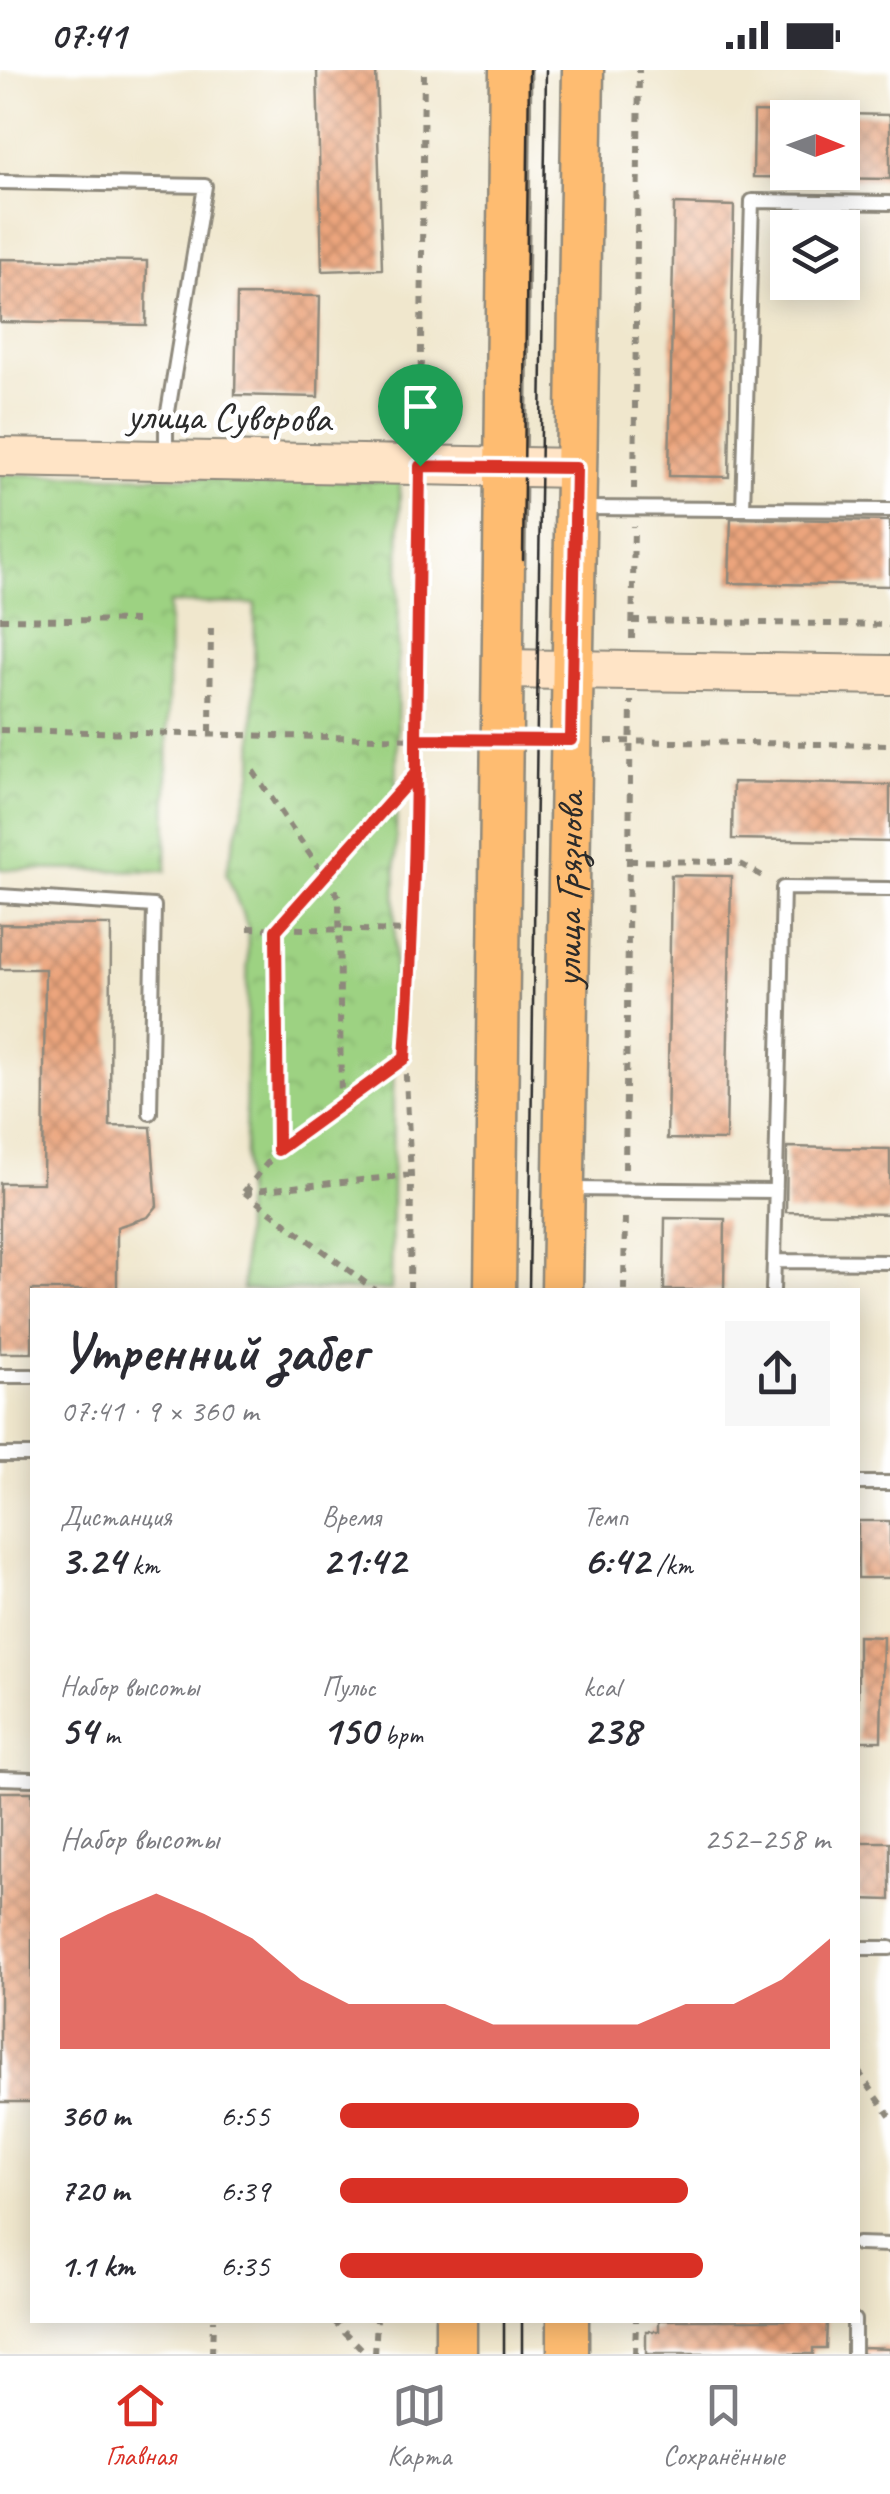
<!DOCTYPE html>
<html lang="ru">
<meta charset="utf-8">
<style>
:root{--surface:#fff;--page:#f7f7f7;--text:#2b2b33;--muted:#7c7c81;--line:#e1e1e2;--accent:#d93025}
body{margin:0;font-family:Caveat,sans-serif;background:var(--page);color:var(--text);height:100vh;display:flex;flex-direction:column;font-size:38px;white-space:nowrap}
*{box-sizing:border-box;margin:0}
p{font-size:32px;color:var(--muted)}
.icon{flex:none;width:55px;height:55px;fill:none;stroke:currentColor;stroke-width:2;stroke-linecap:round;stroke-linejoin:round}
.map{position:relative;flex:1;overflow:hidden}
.details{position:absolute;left:30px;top:1218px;width:830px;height:1035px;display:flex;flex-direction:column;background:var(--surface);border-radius:0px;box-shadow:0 5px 25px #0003}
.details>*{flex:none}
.needle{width:65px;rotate:91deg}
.controls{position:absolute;left:770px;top:30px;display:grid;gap:20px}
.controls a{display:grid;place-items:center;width:90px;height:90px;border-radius:0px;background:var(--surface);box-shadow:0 5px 25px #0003;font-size:50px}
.pin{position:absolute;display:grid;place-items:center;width:85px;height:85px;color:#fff;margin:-102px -42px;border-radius:50% 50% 50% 0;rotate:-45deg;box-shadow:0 0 10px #0007}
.pin .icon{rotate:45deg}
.round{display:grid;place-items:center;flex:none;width:105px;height:105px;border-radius:0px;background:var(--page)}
.head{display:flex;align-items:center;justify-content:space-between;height:170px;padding:0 30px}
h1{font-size:55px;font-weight:700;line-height:75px}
.metrics{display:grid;grid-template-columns:repeat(3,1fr);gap:15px;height:170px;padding:10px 30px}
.metrics div{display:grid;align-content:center}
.metrics b{font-size:42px;font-weight:700}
.metrics small{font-size:28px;font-weight:400}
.metrics p{font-size:28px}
.chart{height:280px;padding:20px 30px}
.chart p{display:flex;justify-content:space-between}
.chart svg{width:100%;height:180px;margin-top:10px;fill:var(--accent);opacity:.7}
ul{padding:0 30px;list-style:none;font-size:32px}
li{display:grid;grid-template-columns:160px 120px 1fr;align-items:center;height:75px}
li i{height:25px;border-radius:12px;background:var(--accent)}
.status{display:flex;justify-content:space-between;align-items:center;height:70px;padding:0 50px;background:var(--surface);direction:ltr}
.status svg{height:28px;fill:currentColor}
.dock{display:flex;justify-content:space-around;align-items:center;height:140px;border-top:2px solid var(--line);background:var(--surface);font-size:28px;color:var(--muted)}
.dock a{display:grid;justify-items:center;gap:5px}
.dock .on{color:var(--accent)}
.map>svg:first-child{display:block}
.park{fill:url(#park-crowns);stroke:#647e56;stroke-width:2.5}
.building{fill:url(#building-cross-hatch);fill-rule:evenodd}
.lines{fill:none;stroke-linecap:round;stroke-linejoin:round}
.lane-casing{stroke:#8e897c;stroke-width:18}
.secondary-casing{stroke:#8e897c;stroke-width:42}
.primary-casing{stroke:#8e897c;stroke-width:45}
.path{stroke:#8e897c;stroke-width:6;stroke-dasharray:8 8;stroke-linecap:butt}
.lane{stroke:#fff;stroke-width:12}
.secondary{stroke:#ffe4c6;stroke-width:38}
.primary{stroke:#febc71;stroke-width:40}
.tram{stroke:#2b2b2b;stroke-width:2.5}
.route-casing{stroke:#fff;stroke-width:20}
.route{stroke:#d93025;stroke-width:12}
.labels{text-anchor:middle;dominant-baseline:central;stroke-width:9;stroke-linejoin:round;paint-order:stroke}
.street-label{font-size:40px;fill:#2b2b2b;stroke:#fff}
</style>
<div class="status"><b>07:41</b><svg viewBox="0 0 49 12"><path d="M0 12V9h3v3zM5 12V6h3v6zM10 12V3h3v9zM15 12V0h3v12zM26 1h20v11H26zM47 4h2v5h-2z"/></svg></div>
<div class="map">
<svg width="890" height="2284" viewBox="0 0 890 2284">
<defs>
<pattern id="park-crowns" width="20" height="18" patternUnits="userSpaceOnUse" patternTransform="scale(2.5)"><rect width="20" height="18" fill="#9dd282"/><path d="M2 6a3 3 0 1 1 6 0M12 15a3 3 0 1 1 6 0" fill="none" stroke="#87b470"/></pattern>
<pattern id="building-cross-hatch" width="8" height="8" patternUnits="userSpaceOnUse" patternTransform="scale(2.5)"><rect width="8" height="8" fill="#eca57d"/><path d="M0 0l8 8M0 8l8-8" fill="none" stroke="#bf8767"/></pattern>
</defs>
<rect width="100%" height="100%" fill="#fff"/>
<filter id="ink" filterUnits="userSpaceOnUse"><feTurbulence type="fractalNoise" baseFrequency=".01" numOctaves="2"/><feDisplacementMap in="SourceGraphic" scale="20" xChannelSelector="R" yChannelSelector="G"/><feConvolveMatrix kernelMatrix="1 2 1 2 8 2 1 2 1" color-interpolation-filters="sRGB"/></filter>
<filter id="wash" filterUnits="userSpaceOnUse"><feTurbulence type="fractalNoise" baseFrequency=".0048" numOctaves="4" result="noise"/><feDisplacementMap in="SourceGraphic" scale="40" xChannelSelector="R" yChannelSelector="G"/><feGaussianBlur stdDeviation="2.25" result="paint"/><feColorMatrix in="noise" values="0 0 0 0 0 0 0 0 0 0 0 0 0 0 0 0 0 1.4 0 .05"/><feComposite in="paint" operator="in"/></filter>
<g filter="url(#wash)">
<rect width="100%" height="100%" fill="#f0e7cd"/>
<path class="park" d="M0 404 400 411 391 1220H243L248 858 226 803 253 701 255 534 169 533 166 801 0 799Z"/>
<g id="blocks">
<path class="building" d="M317 0H376L382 199 322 201Z
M754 42 890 45V109L753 107ZM788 48H842V102H788Z
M674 134 734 136 729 407 669 406Z
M0 189 147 191 146 255 0 252Z
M237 225 320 226 318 327 235 325Z
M731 448 890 451V516L729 513Z
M733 712 890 715V772L732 769Z
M671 805 731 806 726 1070 667 1069Z
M0 854 111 855 110 1056 151 1057 157 1136 148 1147 117 1157V1220H32V1283H0V1113H43L45 899H0Z
M787 1077 890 1079V1144L786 1142Z
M665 1148 725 1149 724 1220H664Z
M858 1451H890V1508H858Z
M858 1566 883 1567 881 1671H858Z
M0 1722H32V2032H0Z
M858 1772H890V1830L858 1829Z
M659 2250H827L826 2278H813V2284H646V2261H659Z
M861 2277 890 2278V2284H861Z"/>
</g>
</g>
<g filter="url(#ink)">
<use href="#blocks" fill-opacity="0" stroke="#8e897c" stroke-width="2.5"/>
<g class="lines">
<g class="lane-casing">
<path id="lane" d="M0 112 205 116 166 354V388
M583 438 890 440
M743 439 752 131 890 133
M890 819 783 818 774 1191 890 1192
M0 826 154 836 150 1043
M568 1119 775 1121
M773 1220 774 1191
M0 1306H32
M0 1385H32
M858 1413H890
M0 1708 32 1709
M858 1878H890
M858 2174 890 2175
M854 2284V2250"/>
</g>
<g class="secondary-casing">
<path id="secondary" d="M0 387 576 398
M502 599 890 605"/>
</g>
<g class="primary-casing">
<g id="primary">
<path d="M495 1220 510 0"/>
<path id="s1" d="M562 1220 583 0"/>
<path d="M568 2250V2284"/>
<path d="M456 2284V2250"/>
</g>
</g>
<path class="path" d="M420 364 424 0
M634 419 639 0
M0 549 138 551
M632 551 890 555
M632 569 634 456
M0 660 469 670
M210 662 211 553
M606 671 890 675
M253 701 339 827 341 1035
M629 791 737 792 764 807
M248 858 414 861
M278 1080 276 859 415 704
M625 1099 631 631
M244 1122 278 1080 405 988
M244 1122 411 1105
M244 1122 375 1220
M410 1220 411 1105 405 988 414 861 419 427
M624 1220 625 1141
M858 2001 890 2046
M333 2250 367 2284
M212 2284 213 2250
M375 2284 377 2250
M635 2284 636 2250"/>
<use href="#lane" class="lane"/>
<use href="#secondary" class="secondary"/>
<use href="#primary" class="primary"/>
<path class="tram" d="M523 490 529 0
M529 1220 546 0
M504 2284V2250
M522 2284V2250"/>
</g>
</g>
<g class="lines" filter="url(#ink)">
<g class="route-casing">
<path id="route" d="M420 396 416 669V703L276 860 278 1080 405 988C412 881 416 776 416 669L571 670 576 398 420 396"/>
</g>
<use href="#route" class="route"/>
</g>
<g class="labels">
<g class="street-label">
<text transform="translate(229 347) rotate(1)">улица Суворова</text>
<text stroke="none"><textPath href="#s1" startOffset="400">улица Грязнова</textPath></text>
</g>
</g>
</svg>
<div class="controls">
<a><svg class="needle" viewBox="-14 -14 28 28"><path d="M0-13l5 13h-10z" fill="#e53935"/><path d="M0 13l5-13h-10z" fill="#7c7c81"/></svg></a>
<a><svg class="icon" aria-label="layers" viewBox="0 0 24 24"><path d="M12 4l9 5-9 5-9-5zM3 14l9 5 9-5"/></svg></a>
</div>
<div class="pin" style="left:420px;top:396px;background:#1e9e55"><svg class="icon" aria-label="arrive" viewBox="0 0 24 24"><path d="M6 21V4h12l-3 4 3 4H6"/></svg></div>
<section class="details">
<div class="head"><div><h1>Утренний забег</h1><p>07:41 · 9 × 360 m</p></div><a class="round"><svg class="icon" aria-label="share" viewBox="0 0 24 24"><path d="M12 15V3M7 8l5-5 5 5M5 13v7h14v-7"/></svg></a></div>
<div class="metrics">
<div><p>Дистанция</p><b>3.24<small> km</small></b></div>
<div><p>Время</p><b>21:42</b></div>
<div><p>Темп</p><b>6:42<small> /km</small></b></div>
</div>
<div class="metrics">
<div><p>Набор высоты</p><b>54<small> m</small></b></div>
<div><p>Пульс</p><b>150<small> bpm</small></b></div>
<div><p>kcal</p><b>238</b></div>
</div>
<div class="chart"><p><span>Набор высоты</span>252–258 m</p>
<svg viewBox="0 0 160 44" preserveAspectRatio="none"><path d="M0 44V17L10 11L20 6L30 11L40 17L50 27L60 33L70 33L80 33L90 38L100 38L110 38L120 38L130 33L140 33L150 27L160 17V44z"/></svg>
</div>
<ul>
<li><b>360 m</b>6:55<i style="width:61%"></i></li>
<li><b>720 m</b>6:39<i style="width:71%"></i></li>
<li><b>1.1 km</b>6:35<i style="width:74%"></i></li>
</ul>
</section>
</div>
<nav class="dock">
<a class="on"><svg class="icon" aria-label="home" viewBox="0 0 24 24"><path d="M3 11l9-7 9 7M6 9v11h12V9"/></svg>Главная</a>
<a><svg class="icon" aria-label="map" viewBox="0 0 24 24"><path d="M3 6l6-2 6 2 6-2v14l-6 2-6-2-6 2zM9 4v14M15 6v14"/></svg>Карта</a>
<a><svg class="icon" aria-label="saved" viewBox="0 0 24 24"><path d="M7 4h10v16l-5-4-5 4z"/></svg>Сохранённые</a>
</nav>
